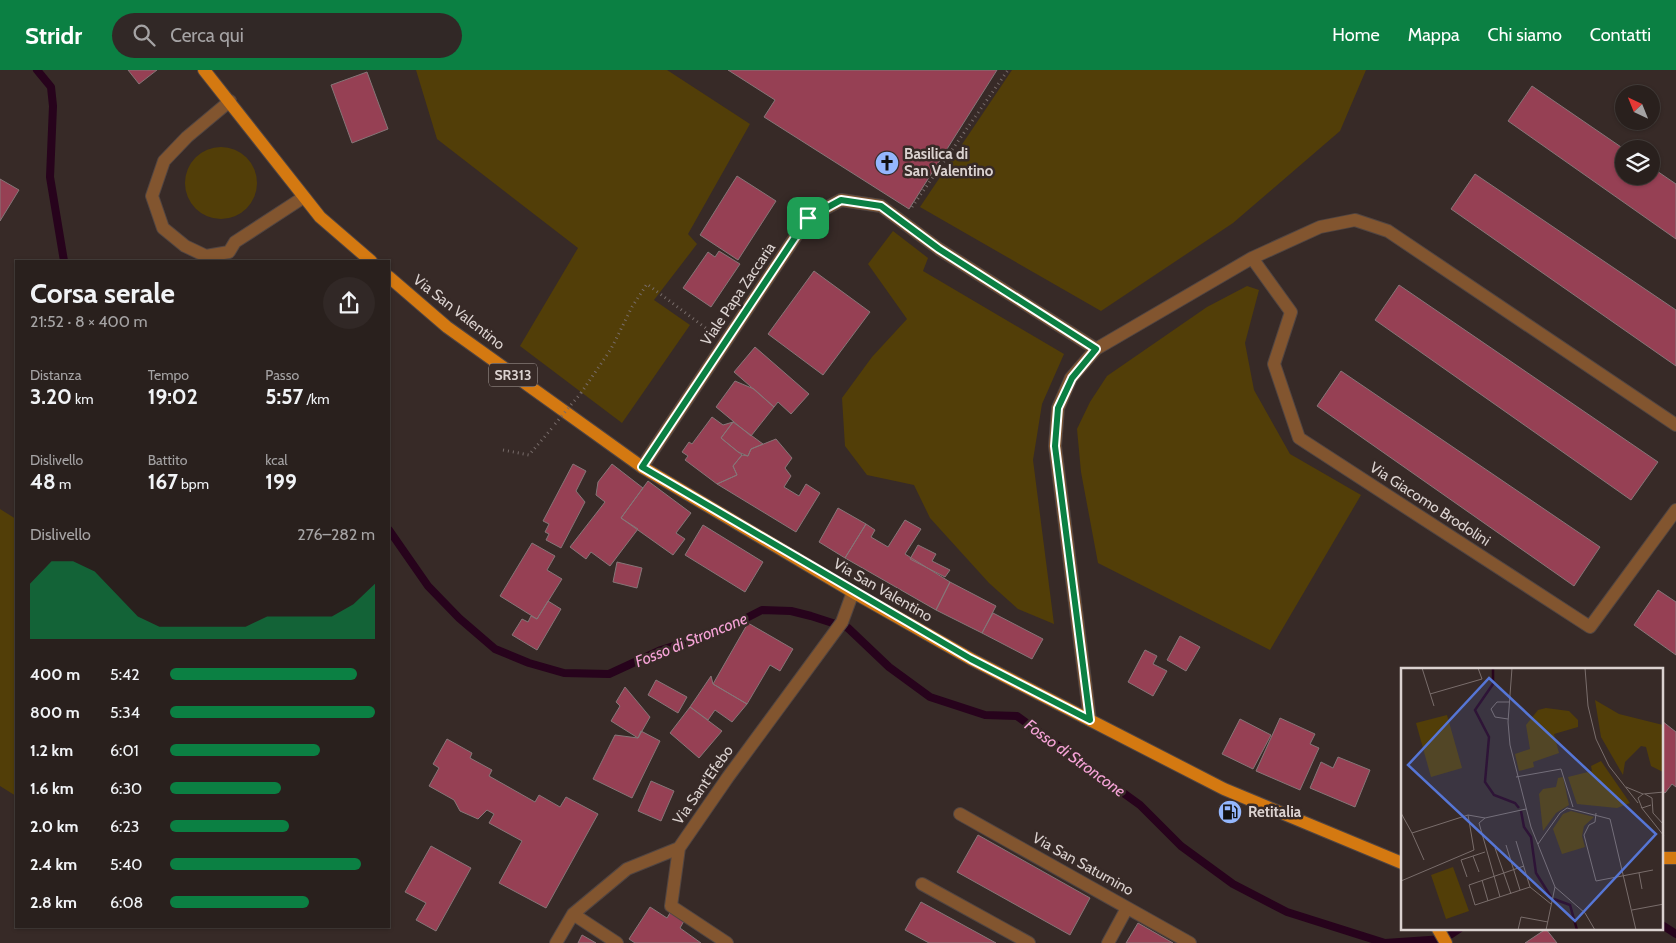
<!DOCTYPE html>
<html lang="it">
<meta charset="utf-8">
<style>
:root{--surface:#29201d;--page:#312826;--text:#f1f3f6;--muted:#a5a3a4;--line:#453e3b;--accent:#0b8043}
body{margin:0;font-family:Cabin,sans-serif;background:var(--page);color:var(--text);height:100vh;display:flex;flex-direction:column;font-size:19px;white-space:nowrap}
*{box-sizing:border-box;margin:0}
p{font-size:16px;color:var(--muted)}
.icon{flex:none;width:28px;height:28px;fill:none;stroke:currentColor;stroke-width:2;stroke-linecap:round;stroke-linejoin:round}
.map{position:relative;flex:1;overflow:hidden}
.side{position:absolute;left:15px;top:190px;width:375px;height:668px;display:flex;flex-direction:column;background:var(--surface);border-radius:0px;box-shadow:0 1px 4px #0004,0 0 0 1px var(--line)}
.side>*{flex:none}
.needle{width:32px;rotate:317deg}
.tools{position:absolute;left:1615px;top:15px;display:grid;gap:10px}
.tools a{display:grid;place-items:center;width:45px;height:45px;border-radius:50%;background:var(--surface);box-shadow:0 1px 4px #0004,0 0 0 1px var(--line);font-size:25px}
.pin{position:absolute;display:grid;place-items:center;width:42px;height:42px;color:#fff;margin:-21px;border-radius:10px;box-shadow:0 2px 8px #0006}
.round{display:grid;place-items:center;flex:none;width:52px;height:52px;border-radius:26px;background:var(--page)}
.headline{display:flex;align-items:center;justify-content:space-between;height:85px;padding:0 15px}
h1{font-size:28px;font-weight:700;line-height:38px}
.metrics{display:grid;grid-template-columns:repeat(3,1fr);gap:8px;height:85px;padding:5px 15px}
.metrics div{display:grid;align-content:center}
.metrics b{font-size:21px;font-weight:700}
.metrics small{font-size:14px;font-weight:400}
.metrics p{font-size:14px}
.chart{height:140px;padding:10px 15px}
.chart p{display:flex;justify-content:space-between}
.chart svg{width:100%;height:90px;margin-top:5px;fill:var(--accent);opacity:.7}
ul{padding:0 15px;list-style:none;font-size:16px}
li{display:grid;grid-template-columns:80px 60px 1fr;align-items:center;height:38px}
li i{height:12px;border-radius:6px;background:var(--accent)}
header{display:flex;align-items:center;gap:30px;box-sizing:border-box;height:70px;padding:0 25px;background:var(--accent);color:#fff}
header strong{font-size:24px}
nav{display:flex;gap:28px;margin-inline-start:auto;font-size:18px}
.search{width:350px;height:45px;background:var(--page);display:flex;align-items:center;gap:12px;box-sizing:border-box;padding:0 18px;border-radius:28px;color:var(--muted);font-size:19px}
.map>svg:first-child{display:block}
.green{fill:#523e08}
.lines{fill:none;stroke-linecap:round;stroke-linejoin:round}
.stream{stroke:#27031c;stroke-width:8}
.building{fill:#964054;stroke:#867678}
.minor-casing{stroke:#514542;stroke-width:14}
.major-casing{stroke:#514542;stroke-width:14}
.path{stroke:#786c6a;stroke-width:3;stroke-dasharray:1 4;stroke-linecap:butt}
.minor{stroke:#82552f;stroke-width:12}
.major{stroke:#d47911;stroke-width:12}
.path-bridge{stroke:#786c6a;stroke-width:3;stroke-dasharray:1 4;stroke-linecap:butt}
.route-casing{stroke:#fff;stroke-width:10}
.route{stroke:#0b8043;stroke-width:6}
.labels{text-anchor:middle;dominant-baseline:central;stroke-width:5;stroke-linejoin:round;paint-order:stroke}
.shield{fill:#372a27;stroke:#aaa09d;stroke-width:1}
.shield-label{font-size:14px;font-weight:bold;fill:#dbd2d0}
.poi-label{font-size:15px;font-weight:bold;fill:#dbd2d0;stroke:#372a27;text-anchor:start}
.street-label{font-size:15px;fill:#dbd2d0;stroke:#372a27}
.water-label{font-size:16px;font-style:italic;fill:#f6a3d7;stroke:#372a27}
.inset-river{fill:none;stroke:#27031c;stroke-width:2.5}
.inset-road{fill:none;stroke:#796d6b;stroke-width:1}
.view{fill:#5676d6;fill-opacity:0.15;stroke:#5676d6;stroke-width:2.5}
.inset-edge{fill:none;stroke:#dbd2d0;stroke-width:2.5}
</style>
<header>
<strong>Stridr</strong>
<div class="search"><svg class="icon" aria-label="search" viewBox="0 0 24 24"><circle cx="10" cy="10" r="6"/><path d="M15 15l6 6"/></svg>Cerca qui</div>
<nav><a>Home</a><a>Mappa</a><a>Chi siamo</a><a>Contatti</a></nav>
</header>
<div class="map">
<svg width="1676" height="873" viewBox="0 0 1676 873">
<rect width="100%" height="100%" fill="#372a27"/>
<path class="green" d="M416 0H667L750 54 688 164 697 174 654 230 690 255 622 353 520 276 578 178 437 69Z
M1012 0H1366L1340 61 1233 153 1101 241 920 137Z
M185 113a36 36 0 1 1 72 0a36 36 0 1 1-72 0Z
M893 161 928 188 923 201 1064 284 1042 334 1033 390 1054 554 1018 539 989 513 930 448 914 415 867 405 845 376 842 328 872 287 907 249 868 194Z
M1247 216 1259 220 1245 273 1254 320 1290 384 1361 425 1270 580 1098 493 1081 402 1077 359 1090 332 1107 306 1207 237Z
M0 439 16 449V726L0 716Z"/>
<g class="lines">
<path class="stream" d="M37 0 51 17 53 36 50 107 64 191
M389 460 428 516 459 548 495 579 529 593 564 603 609 604 661 580 721 561 762 540 791 541 811 546 848 558 889 597 930 627 985 645 1017 646 1140 735 1181 776 1233 814 1287 842 1385 873 1444 869 1459 859
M1662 855 1676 864"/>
</g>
<path class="building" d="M128 0H157L139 14Z
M728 0H997L909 139 764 47 775 30Z
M367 2 388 59 352 73 331 15Z
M1532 16 1624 79V106H1651V97L1676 114V169L1508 51Z
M1475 104 1676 240V296L1451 139Z
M737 106 776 131 738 190 700 165Z
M0 109 19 120 0 151Z
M719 181 740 194 711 237 683 218 708 182 715 187Z
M814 201 870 242 823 305 768 264Z
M1399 215 1658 392 1631 430 1375 250Z
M755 277 809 324 791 344 778 332 774 337 734 302Z
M1341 301 1600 477 1574 516 1317 336Z
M735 311 754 319 774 337 751 366 716 337Z
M712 347 723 355 733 352 721 368 742 385 733 396 737 405 717 414 685 390 688 386 682 382 689 372 692 374Z
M733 352 763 374 751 379 748 386 738 382 721 368Z
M776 369 792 388 785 398 791 406 784 417 799 426 806 414 820 423 796 462 717 414 737 405 733 396 742 385 748 386 751 379Z
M573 394 586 401 576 421 585 432 561 478 546 470 549 464 545 462 549 454 543 451Z
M612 394 643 418 621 448 638 459 610 496 591 482 586 489 570 477 605 432 596 425 598 412Z
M648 411 691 443 676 463 685 469 673 485 621 448Z
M838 438 866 454 845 488 819 472Z
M905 450 921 459 905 484 950 512 936 540 845 488 866 454 875 460 871 467 888 477Z
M703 455 763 492 745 522 685 485Z
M532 473 555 486 547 500 562 509 537 549 500 526Z
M918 475 936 484 932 491 950 500 945 507 910 489Z
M617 492 642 498 637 518 613 512Z
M950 512 996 536 982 563 936 540Z
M1658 520 1676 532V585L1634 555Z
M548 531 561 539 537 580 512 565 522 549 528 552 531 546 537 549Z
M993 543 1043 569 1032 589 982 563Z
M748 553 793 579 780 601 770 595 747 634 713 614Z
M1180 566 1200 577 1186 601 1167 590Z
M1145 580 1157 586 1153 594 1167 601 1153 626 1128 612Z
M711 606 713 614 747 634 732 652 715 640 708 650 690 637Z
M656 610 687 627 678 643 648 625Z
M625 617 650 647 638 668 611 651 620 636 616 632Z
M690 637 722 661 699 688 670 663Z
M1280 648 1315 664 1310 674 1319 678 1300 720 1256 701Z
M1240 649 1271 665 1253 699 1222 684Z
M1662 651 1676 662V717L1672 714 1665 723 1662 721Z
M641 661 660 671 632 728 593 709 615 665 638 668Z
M447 669 472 683 470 688 492 700 489 706 535 732 539 725 560 737 566 727 598 744 546 838 499 813 522 771 489 753 494 744 487 740 478 749 460 741 454 730 429 716 439 698 433 694Z
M1338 687 1370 700 1355 737 1310 718 1321 692 1333 698Z
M651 711 674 721 661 751 638 741Z
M978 765 1090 828 1070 865 957 802Z
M431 776 471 798 436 861 416 850 426 833 405 822Z
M921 832 996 873H929L905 860Z
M650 837 667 848 670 843 684 851 680 858 701 873H635L629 869Z
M1138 853 1173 873H1126Z
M1546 859 1557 873H1525Z
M582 865 596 873H578Z"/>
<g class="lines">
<g class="minor-casing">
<path id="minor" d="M230 31 187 67 164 91 152 126 163 158 185 176 206 186 229 182 235 172 304 127
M1252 188 1291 242 1274 294 1299 368 1590 557 1676 440
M642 397 808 148 841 130 881 136 939 179 1096 279
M1090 650 1055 376 1058 338 1071 308 1096 279 1252 188 1320 157 1355 150 1388 161 1676 355
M960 744 1190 873
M679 778 671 836 727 873
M922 814 1029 873
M573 844 617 873
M556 873 573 844 627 799 679 778 728 707 842 552 853 522
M1108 873 1127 838"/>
</g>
<g class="major-casing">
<path id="major" d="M204 0 320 147 371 191
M389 207 447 257 642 397 853 522 971 589 1224 719 1402 793
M1662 788H1676
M1438 859 1446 873"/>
</g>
<path class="path" d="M912 137 1008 0
M581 323 611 279 632 237 647 214 711 262
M503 380 529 385 553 357"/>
<use href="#minor" class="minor"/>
<use href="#major" class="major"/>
<path class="path-bridge" d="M555 354 581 323"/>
</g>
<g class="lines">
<g class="route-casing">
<path id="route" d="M841 130 881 136 939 179 1096 279 1072 308 1058 338 1055 376 1090 650 971 589 642 397 808 148Z"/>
</g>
<use href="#route" class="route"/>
</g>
<defs>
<g id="church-disc" transform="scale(1.25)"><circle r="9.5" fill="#94b7fd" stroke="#372a27"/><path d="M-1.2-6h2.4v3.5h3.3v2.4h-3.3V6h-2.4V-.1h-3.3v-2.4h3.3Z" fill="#111"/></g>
<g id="fuel-disc" transform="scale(1.25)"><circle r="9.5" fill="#94b7fd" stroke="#372a27"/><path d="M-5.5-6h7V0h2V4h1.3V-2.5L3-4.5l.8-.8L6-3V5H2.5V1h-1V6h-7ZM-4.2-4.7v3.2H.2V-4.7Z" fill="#111"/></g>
</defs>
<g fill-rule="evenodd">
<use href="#church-disc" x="887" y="93"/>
<use href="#fuel-disc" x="1230" y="742"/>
</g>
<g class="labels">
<rect class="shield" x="489" y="293.5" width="48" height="23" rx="4"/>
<g class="shield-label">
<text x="513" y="305">SR313</text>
</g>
<g class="poi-label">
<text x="904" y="84">Basilica di<tspan x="904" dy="17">San Valentino</tspan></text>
<text x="1248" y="742">Retitalia</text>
</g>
<g class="street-label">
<text transform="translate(738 224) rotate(-56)">Viale Papa Zaccaria</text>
<text transform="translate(459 242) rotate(38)">Via San Valentino</text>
<text transform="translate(1430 434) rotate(33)">Via Giacomo Brodolini</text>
<text transform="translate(883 520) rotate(30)">Via San Valentino</text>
<text transform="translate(703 715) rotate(-55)">Via Sant'Efebo</text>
<text transform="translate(1083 794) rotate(29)">Via San Saturnino</text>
</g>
<g class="water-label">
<text transform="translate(691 570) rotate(-22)">Fosso di Stroncone</text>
<text transform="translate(1075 688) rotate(36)">Fosso di Stroncone</text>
</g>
</g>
<g transform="translate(1401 598)">
<rect width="262" height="262" fill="#372a27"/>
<path d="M194 32 218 46 262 57V104L250 98 245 79 240 78 224 94 222 107 200 69ZM145 40 168 43 177 52V59L153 66 158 85 132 94 133 99 118 103 114 86 129 81 125 57 137 42ZM46 47 61 100 30 109 15 55ZM200 93 229 135 216 140 176 136 167 109 191 103 190 98ZM162 109 168 137 155 145 142 163 138 126 142 121 155 119 157 110ZM170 143 193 149 183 158 181 168 184 179 161 186 152 161 162 146ZM52 199 68 243 45 251 30 207Z" fill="#523e08"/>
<path class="inset-river" d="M92 0V16L74 42 88 69 84 114 93 127 114 135 118 140M120 143 123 159 130 169 135 205 150 229M153 231 169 237 176 262"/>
<path class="inset-road" d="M21 0 33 38M111 0 107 54 109 77 130 159 154 219 184 245 194 262M184 0 187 38 195 71 208 98 237 135M29 26 81 11 77 0M107 51 94 49 90 41 96 34H108M115 109 160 101 172 139M225 119 242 126M244 126 251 130 252 145 263 157M250 137 241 140 237 130 242 126 263 124M240 139 263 168M0 145 11 165 67 147 84 150 125 141M195 145 194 154 188 157 183 167 195 213 252 202M84 150 78 155 99 229M11 165 23 192M115 173 129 219 150 236M137 176 159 145 166 140 209 151 235 262M105 177 119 222M94 180 110 226M72 188 78 204M123 198 68 217 74 237 129 219M238 205 241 221M66 209 60 192 84 184M81 212 87 233M0 213 73 182 67 147M231 242 263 236M117 262 120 249 147 254M145 262 154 219"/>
<path class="view" d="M88 10 255 166 174 253 7 97Z"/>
<rect width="262" height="262" class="inset-edge"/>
</g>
</svg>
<div class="tools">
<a><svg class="needle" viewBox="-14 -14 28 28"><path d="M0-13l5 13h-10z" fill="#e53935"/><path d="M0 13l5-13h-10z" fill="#a5a3a4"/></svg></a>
<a><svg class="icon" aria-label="layers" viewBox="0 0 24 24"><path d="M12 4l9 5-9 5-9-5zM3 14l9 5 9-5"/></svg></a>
</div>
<div class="pin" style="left:808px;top:148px;background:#1e9e55"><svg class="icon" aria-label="arrive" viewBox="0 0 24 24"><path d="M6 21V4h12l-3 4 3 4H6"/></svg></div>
<section class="side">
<div class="headline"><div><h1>Corsa serale</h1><p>21:52 · 8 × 400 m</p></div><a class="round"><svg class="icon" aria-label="share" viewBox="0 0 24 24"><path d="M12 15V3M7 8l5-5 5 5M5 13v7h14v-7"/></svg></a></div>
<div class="metrics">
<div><p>Distanza</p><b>3.20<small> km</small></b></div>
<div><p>Tempo</p><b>19:02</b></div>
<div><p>Passo</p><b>5:57<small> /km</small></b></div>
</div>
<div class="metrics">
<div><p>Dislivello</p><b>48<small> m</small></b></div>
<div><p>Battito</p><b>167<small> bpm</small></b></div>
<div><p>kcal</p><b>199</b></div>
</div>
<div class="chart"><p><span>Dislivello</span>276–282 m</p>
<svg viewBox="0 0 160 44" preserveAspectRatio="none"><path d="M0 44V17L10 6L20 6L30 11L40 22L50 33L60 38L70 38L80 38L90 38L100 38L110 33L120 33L130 33L140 33L150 27L160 17V44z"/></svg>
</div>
<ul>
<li><b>400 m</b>5:42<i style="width:91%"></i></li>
<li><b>800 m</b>5:34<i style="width:100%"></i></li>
<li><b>1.2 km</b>6:01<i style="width:73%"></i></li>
<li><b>1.6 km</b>6:30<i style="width:54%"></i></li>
<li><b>2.0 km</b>6:23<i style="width:58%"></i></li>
<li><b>2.4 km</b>5:40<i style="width:93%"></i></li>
<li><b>2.8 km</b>6:08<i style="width:68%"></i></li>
</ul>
</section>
</div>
